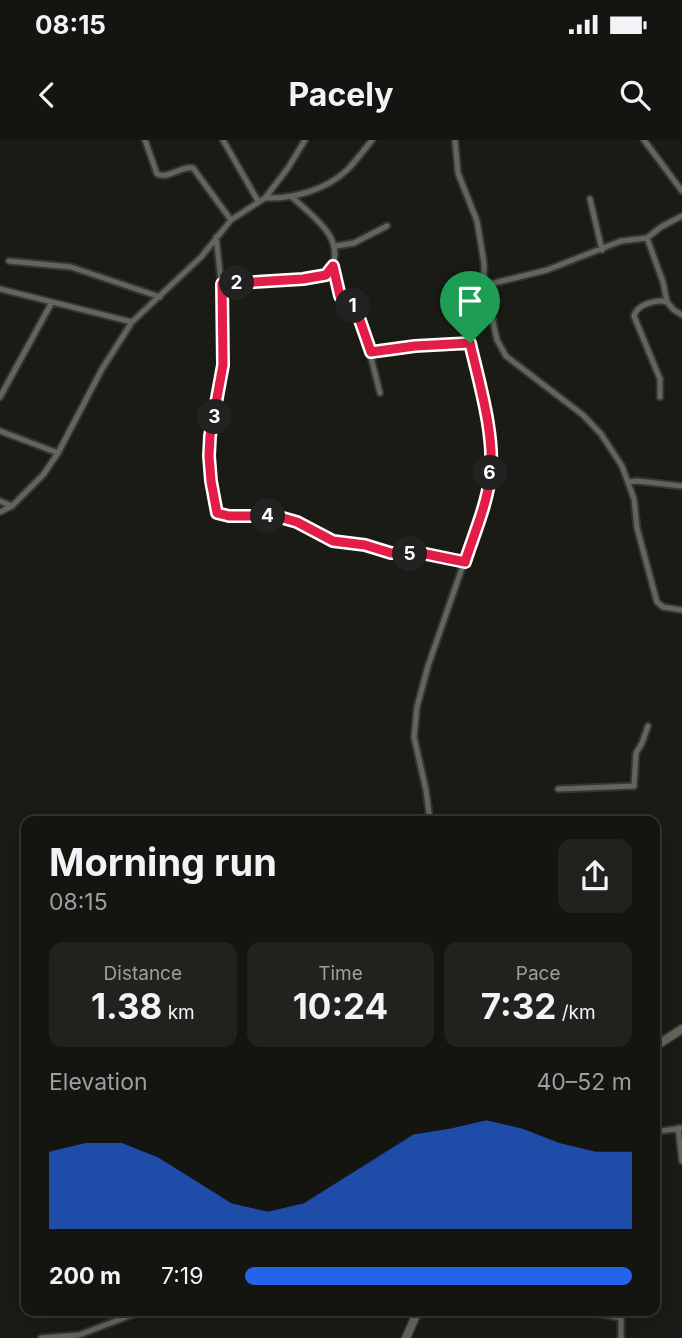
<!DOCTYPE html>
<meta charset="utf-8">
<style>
:root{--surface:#141410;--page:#21211e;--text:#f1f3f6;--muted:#9d9e9f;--line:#333330;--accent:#2563eb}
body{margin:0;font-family:Inter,sans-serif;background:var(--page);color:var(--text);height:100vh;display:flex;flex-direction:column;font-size:26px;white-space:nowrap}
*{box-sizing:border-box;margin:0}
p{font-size:23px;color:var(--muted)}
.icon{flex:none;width:38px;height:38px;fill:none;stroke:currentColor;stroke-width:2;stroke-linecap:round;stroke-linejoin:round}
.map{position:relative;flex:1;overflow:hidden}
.side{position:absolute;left:21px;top:676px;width:639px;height:500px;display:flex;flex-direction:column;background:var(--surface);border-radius:14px;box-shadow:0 7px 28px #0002,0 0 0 2px var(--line)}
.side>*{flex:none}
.pin{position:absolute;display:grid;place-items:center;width:60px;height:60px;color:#fff;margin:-72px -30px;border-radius:50% 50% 50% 0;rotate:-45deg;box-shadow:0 0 7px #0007}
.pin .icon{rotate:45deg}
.km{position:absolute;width:35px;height:35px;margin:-18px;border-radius:50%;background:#222;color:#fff;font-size:19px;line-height:35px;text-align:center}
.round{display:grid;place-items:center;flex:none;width:74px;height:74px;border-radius:14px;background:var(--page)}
.headline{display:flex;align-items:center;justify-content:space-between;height:119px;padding:0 28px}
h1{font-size:38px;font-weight:700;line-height:52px}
.figures{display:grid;grid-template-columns:repeat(3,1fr);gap:10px;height:119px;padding:7px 28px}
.figures div{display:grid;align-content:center;border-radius:14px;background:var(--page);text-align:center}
.figures b{font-size:35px;font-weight:700}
.figures small{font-size:19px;font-weight:400}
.figures p{font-size:19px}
.chart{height:196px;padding:14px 28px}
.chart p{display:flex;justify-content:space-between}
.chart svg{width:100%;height:126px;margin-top:7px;fill:var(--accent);opacity:.7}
ul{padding:0 28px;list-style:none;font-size:23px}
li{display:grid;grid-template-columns:112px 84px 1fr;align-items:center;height:52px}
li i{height:18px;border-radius:9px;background:var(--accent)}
.status{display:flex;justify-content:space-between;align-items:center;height:49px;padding:0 35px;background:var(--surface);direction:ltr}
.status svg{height:19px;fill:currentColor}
header{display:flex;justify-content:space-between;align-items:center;height:91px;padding:0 28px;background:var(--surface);font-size:32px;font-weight:700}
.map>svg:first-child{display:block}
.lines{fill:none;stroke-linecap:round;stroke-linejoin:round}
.street-casing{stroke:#353633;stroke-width:9}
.secondary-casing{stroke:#353633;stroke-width:11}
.street{stroke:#63655d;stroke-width:5}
.secondary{stroke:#63655d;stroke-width:8}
.route-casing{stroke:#fff;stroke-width:14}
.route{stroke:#e11d48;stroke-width:9}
</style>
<div class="status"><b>08:15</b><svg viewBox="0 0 49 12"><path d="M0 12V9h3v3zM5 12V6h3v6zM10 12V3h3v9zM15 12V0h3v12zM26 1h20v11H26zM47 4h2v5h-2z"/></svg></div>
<header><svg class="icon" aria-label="back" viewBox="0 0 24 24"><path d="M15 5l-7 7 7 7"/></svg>Pacely<svg class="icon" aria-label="search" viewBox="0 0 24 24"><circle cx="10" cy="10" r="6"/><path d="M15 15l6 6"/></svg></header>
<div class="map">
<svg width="682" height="1198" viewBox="0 0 682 1198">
<rect width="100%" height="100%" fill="#1a1b15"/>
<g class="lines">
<g class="street-casing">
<path id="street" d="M145 0 157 34C170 39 180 26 193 28L231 80 265 58
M223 0 258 61
M305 0 288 28 265 58C293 59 326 50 347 30 356 21 364 10 372 0
M644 0 682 51
M590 59 602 110
M216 97C221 139 226 182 223 225 221 248 214 270 210 293 207 319 210 348 217 373L229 376H276L297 382 333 401 365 405 391 413H420L465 422
M647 98 663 142 667 162 674 170 682 175
M336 106 354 103 387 86
M9 121 71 127 160 157
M333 126 340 156 352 165 361 178 380 253
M484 139 497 200 506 216 583 275 601 294 622 326 634 359 637 388 657 462 663 467 682 470
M222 144C246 142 311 144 329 132 349 100 313 77 292 57
M486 145 547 130 621 101 647 98 661 87 682 76
M0 149 132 182
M371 212 415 206 470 203
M0 257 52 162
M660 257V239L634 176C637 164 657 159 667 162
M0 291 58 313
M628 342 637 341 682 346
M0 361 12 366
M0 372 12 366 43 335 58 313 102 229 132 182 201 117 231 80
M558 649 634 646 636 613 642 603 648 586
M430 681 426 650 414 597 417 567 428 526 486 359 491 335 489 302 482 250 470 203 473 170 484 139V123L477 81 458 33 455 0
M678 988 682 1021
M654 992 682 988
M587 1171 621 1178V1198
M41 1198 79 1195 142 1171"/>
</g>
<g class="secondary-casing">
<path id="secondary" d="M654 907 682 889
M406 1198 418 1171"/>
</g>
<use href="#street" class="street"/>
<use href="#secondary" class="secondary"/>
</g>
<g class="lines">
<g class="route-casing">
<path id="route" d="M333 126 340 156 356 169 371 212 415 206 470 203C479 242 496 298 490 338 486 367 474 394 465 422L421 413H391L365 405 333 401 297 382 276 376H229L217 373 211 341 209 316 210 296 223 225 222 144 303 139 326 135Z"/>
</g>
<use href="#route" class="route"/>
</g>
</svg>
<div class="pin" style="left:470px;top:203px;background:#1e9e55"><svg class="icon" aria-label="arrive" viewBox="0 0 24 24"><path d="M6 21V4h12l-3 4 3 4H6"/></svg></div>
<b class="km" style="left:353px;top:166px">1</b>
<b class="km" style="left:237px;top:143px">2</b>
<b class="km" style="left:215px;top:277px">3</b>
<b class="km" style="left:268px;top:376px">4</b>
<b class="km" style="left:410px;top:414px">5</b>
<b class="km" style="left:490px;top:333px">6</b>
<section class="side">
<div class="headline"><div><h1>Morning run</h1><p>08:15</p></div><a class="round"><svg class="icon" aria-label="share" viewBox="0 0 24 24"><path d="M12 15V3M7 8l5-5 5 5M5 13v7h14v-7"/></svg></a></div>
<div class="figures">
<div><p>Distance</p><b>1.38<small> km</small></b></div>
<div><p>Time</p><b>10:24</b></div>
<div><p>Pace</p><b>7:32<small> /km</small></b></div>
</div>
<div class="chart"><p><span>Elevation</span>40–52 m</p>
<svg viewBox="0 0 160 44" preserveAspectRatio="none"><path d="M0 44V17L10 14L20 14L30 19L40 27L50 35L60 38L70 35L80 27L90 19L100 11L110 9L120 6L130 9L140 14L150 17L160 17V44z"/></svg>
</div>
<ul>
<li><b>200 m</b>7:19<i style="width:100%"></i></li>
</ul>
</section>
</div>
